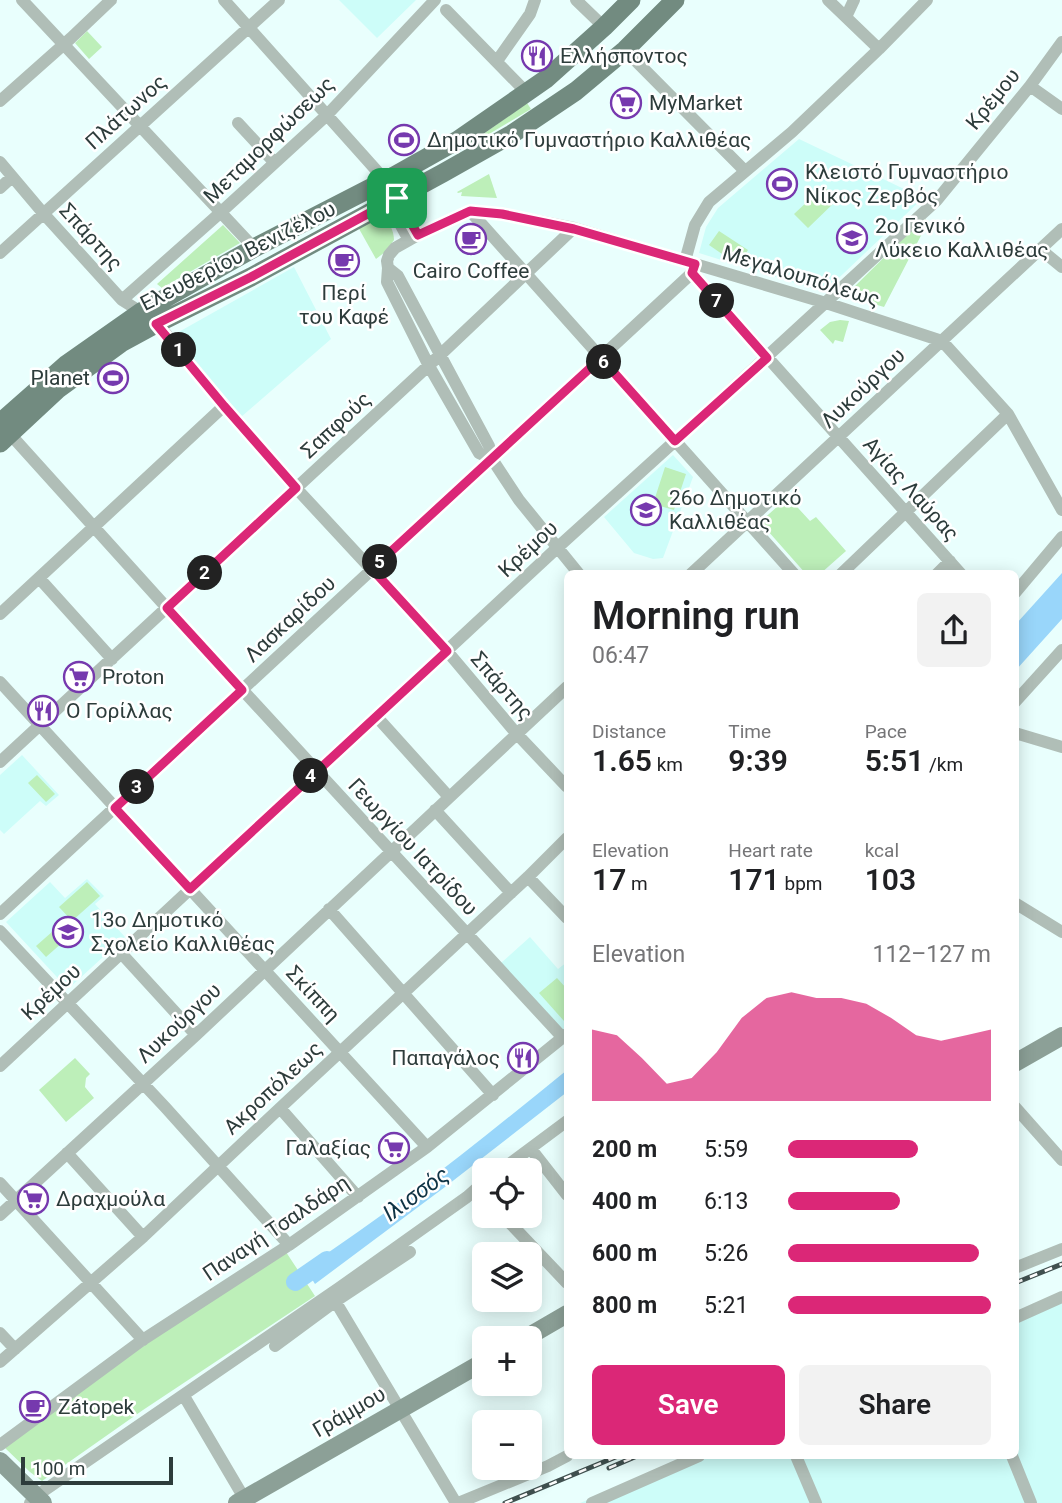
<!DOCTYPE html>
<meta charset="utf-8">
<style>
:root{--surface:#fff;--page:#f2f2f2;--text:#202124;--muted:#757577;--accent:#db2777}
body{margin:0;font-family:Roboto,sans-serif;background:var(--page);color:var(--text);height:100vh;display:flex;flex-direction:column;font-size:26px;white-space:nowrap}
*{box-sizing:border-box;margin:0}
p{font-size:23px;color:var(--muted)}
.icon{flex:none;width:38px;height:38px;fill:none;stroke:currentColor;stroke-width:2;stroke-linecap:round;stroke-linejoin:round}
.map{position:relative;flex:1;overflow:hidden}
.panel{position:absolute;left:564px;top:570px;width:455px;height:889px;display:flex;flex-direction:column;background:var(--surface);border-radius:10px;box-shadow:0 4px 18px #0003}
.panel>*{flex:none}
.fabs{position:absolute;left:472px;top:1158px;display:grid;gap:14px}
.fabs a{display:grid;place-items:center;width:70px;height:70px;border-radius:10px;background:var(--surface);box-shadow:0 4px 18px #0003;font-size:35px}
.scale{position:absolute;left:21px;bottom:18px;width:152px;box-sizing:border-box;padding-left:7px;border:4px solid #2d3c3b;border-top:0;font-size:19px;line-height:24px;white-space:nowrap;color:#2d3c3b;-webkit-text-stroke:5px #fff;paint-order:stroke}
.pin{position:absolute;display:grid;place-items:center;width:60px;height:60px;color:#fff;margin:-30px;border-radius:14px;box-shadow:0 4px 10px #0006}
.km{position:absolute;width:35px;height:35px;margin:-18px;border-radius:50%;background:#222;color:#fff;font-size:19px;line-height:35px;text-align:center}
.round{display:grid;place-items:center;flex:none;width:74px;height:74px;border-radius:10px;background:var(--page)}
.head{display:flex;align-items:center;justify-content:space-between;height:119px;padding:0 28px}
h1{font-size:38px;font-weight:600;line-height:52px}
.figures{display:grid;grid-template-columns:repeat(3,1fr);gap:10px;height:119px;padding:7px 28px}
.figures div{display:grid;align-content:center}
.figures b{font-size:30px;font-weight:600}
.figures small{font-size:19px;font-weight:400}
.figures p{font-size:19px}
.chart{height:196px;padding:14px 28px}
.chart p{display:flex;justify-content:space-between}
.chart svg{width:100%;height:126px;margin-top:7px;fill:var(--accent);opacity:.7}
.button{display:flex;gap:14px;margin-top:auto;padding:14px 28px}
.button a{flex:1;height:80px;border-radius:10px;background:var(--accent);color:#fff;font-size:28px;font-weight:600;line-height:80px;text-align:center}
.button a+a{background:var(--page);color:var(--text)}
ul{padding:0 28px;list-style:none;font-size:23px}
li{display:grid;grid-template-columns:112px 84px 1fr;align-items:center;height:52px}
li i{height:18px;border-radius:9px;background:var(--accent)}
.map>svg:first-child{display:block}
.built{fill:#cdfdf9}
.green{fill:#bdefb9}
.water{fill:#99d6fa}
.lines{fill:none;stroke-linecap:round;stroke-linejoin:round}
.river{stroke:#99d6fa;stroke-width:18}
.street{stroke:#b0beb7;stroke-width:12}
.secondary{stroke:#8ca097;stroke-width:18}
.primary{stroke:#728b80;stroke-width:19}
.rail-casing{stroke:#415150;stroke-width:5}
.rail{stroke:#fff;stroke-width:2.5;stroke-dasharray:8;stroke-linecap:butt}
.route-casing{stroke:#fff;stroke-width:14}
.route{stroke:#db2777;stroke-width:9}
.labels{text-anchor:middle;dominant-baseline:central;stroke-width:5;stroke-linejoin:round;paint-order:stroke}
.poi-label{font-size:21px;fill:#2d3c3b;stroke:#fff;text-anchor:start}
.street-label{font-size:21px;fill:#2d3c3b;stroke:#fff}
.water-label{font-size:23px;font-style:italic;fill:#0f3345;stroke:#fff}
</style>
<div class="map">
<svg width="1062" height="1503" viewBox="0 0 1062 1503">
<rect width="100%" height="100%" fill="#e9fffd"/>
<path class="built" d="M339 0H416L377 38Z
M799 139 923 198 824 292 699 253 706 227 718 208Z
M294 267 331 339 241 417 168 338Z
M673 455 693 477 663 558 653 559 634 553 604 517Z
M22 755 59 795 46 806 40 801 4 834 0 830V775Z
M87 879 104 896 95 904 125 937 68 989 6 922 50 882 65 898Z
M530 937 558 969 567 962V1027L563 1031 501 963Z
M1062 1297V1503H580L694 1456H1015V1317Z"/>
<path class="green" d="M87 31 102 47 89 59 75 43Z
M527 103 531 109 469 146 468 145Z
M489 174 497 198 461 196 462 192 458 193 457 192Z
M824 186 837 200 808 228 794 214Z
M381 216C389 220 394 231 394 240L385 252 376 259 358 227Z
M926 219 927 224 884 307 854 298 849 294 850 291 921 221Z
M223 225 240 243 162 288 157 284Z
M719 231 748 250 738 265 709 245Z
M840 320 849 321 843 342 835 340 833 344 820 330 830 322Z
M665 467 686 474 674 510 653 504Z
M788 497 810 521 816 517 846 551 820 574H806L760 522Z
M37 775 55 794 46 802 28 783Z
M87 882 100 896 72 921 59 907Z
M61 924 71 935 46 957 36 946Z
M557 978 567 989V1018L564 1021 539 993Z
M75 1058 90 1074 86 1078 85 1087 94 1098 66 1122 39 1090Z
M286 1252 315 1296 143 1410 42 1481 30 1472 4 1447 140 1348Z"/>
<path class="water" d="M1062 573V619L1015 671V625Z
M567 1070V1092L445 1187 315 1284 305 1268C397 1208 482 1139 567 1070Z"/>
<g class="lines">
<path class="river" d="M295 1282 327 1260"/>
<path class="street" d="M22 0 254 248
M224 0 385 180 418 235
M576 0 604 27
M828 0 879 49
M446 10 527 93
M846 17 854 0
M625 50 745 171
M497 61 530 14 535 0
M1030 86 1062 109
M0 101 71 38 111 0
M238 123 274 162
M0 162 43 213 122 300 141 312 162 329 224 406 296 488 447 651 516 733 567 787
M0 188 12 177
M386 198 409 240
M470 211 794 574
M1040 249 1062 267
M0 253 279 0
M685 261 695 225 709 202 792 132 879 49 927 0
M388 268 398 276 489 446 492 459 519 500 579 574
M692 273 961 574
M122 300 220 213 327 115 435 0
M10 434 167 608 563 1038
M492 459 479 453 429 366 387 282 388 268 387 261 389 255 395 248 418 235 470 211 502 214 574 228 826 303 942 341 1008 414 1062 510
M691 574 1062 229
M841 574 1008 414
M937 574 950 561
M39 578 112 659
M1015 593 1062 537
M0 614 224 406
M0 682 427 1147
M1015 702 1062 650
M376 716 449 797
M1015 733 1062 747
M0 762 440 355 574 228
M435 810 511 893
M528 877 567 918
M1015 903 1062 932
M329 909 493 1095
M0 914 692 273 695 264
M0 931 165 1107 289 1245
M121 953 196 1035
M0 1066 557 548 675 441 937 200 1030 86 1062 42
M1015 1107 1062 1160
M280 1108 358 1197
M531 1149 567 1195
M67 1153 143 1237
M500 1171 567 1121
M0 1183 143 1340
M0 1215 196 1035 567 687
M508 1221 567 1283
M1015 1268 1062 1249
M331 1294 456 1503
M1015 1318 1062 1297
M0 1333 15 1349
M275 1346 336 1301 410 1252
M0 1362 143 1237 280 1108 528 877 567 838
M184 1396 247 1503
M0 1445 141 1341 289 1245 427 1147 567 1034
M796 1456 816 1503
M1012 1456 1031 1503
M30 1503 39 1494 339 1288 467 1197 485 1181
M458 1503 548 1466 567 1456
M592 1503 699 1456"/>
<path class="secondary" d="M1015 1063 1062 1036
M524 1339 567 1314
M0 1461 43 1503
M237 1503 485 1361"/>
<path class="primary" d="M0 423 67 364 141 312 254 248 394 176 458 140 546 79 604 27 631 0
M0 443 58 389 121 343 156 324 251 277 443 173 512 134 576 91 625 50 675 0"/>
<g class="rail-casing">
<path id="rail" d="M1015 1283 1062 1264
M609 1468 637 1456
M505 1503 618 1456"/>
</g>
<use href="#rail" class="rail"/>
</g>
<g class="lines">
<g class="route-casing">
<path id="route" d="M397 198 418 235 470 211 502 214 574 229 695 264 692 273 767 358 675 441 601 358 372 569 447 651 190 889 115 808 242 690 167 608 296 488 224 406 156 324 251 277Z"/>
</g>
<use href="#route" class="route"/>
</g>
<defs>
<g id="restaurant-ring" transform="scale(1.575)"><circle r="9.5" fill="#fff" stroke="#7639ae" stroke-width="1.5"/><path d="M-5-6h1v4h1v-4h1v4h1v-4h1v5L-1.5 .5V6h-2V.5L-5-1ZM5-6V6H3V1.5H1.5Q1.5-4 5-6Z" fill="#7639ae"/></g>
<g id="supermarket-ring" transform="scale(1.575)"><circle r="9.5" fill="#fff" stroke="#7639ae" stroke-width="1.5"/><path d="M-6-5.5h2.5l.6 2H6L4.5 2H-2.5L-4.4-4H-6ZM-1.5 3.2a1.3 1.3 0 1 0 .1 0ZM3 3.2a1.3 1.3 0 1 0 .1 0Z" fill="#7639ae"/></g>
<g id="stadium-ring" transform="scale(1.575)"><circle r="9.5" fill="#fff" stroke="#7639ae" stroke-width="1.5"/><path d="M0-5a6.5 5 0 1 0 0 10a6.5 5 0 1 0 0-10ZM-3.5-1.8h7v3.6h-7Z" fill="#7639ae"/></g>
<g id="school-ring" transform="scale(1.575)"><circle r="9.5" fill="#fff" stroke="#7639ae" stroke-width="1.5"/><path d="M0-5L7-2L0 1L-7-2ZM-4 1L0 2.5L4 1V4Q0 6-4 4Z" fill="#7639ae"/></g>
<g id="cafe-ring" transform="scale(1.575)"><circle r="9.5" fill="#fff" stroke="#7639ae" stroke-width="1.5"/><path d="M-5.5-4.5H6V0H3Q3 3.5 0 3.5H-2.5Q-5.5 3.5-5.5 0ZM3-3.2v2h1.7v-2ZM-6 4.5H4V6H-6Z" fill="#7639ae"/></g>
</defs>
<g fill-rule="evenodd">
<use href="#restaurant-ring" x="537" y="56"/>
<use href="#supermarket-ring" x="626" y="103"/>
<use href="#stadium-ring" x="404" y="140"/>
<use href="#stadium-ring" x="782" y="184"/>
<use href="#school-ring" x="852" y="238"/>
<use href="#cafe-ring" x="471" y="239"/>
<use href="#cafe-ring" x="344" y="261"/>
<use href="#stadium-ring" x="113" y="378"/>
<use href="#school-ring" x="646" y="510"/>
<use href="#supermarket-ring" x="79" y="677"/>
<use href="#restaurant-ring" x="43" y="711"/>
<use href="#school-ring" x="68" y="932"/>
<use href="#restaurant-ring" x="523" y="1058"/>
<use href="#supermarket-ring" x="394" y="1148"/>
<use href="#supermarket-ring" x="33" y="1199"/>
<use href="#cafe-ring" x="35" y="1407"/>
</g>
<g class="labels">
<g class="poi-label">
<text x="560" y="56">Ελλήσποντος</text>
<text x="649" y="103">MyMarket</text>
<text x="427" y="140">Δημοτικό Γυμναστήριο Καλλιθέας</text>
<text x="805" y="172">Κλειστό Γυμναστήριο<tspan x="805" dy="24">Νίκος Ζερβός</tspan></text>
<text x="875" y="226">2ο Γενικό<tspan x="875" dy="24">Λύκειο Καλλιθέας</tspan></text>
<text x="471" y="271" text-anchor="middle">Cairo Coffee</text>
<text x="344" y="293" text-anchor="middle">Περί<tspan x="344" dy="24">του Καφέ</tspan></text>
<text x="90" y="378" text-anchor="end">Planet</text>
<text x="669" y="498">26ο Δημοτικό<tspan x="669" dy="24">Καλλιθέας</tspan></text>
<text x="102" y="677">Proton</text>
<text x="66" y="711">Ο Γορίλλας</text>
<text x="91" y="920">13ο Δημοτικό<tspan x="91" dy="24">Σχολείο Καλλιθέας</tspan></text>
<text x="500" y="1058" text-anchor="end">Παπαγάλος</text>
<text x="371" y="1148" text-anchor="end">Γαλαξίας</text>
<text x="56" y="1199">Δραχμούλα</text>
<text x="58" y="1407">Zátopek</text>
</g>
<g class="street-label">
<text transform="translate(993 99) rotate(-51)">Κρέμου</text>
<text transform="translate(126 112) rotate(-42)">Πλάτωνος</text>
<text transform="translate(269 140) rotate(-44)">Μεταμορφώσεως</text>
<text transform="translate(91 237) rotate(48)">Σπάρτης</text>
<text transform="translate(238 256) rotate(-27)">Ελευθερίου Βενιζέλου</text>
<text transform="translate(801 276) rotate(17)">Μεγαλουπόλεως</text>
<text transform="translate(863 388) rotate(-43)">Λυκούργου</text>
<text transform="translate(336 425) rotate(-43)">Σαπφούς</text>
<text transform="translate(911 489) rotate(48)">Αγίας Λαύρας</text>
<text transform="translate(528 549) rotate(-43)">Κρέμου</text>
<text transform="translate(290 619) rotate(-43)">Λασκαρίδου</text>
<text transform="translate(502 686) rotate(49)">Σπάρτης</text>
<text transform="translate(413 847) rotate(47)">Γεωργίου Ιατρίδου</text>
<text transform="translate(51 992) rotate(-43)">Κρέμου</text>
<text transform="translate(313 994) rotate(47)">Σκίππη</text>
<text transform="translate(179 1023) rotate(-43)">Λυκούργου</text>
<text transform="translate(273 1088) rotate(-43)">Ακροπόλεως</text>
<text transform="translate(276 1228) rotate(-34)">Παναγή Τσαλδάρη</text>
<text transform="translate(349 1412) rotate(-30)">Γράμμου</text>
</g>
<g class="water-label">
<text transform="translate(416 1194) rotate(-36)">Ιλισσός</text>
</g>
</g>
</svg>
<div class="fabs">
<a><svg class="icon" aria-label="locate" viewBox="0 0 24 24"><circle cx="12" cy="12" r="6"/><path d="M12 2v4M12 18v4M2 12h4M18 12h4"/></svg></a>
<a><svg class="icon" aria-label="layers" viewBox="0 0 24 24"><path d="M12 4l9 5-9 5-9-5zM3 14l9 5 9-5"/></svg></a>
<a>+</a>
<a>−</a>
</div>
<div class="scale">100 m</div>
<div class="pin" style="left:397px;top:198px;background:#1e9e55"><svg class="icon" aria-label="arrive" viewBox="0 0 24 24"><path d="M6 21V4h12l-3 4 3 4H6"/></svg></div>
<b class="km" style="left:179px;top:350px">1</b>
<b class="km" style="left:205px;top:573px">2</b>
<b class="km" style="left:137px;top:787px">3</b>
<b class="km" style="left:311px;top:776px">4</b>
<b class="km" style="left:380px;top:562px">5</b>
<b class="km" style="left:604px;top:362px">6</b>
<b class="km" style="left:717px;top:301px">7</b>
<section class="panel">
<div class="head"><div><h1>Morning run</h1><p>06:47</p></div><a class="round"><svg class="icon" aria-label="share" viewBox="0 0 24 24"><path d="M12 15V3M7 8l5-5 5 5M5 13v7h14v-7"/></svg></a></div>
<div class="figures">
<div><p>Distance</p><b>1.65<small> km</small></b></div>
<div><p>Time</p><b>9:39</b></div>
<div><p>Pace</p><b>5:51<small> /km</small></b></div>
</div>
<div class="figures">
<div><p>Elevation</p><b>17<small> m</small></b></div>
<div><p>Heart rate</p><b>171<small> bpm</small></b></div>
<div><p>kcal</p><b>103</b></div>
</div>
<div class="chart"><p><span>Elevation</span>112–127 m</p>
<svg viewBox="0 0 160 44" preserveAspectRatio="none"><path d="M0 44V19L10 21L20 29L30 38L40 36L50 27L60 15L70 8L80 6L90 8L100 8L110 10L120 15L130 21L140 23L150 21L160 19V44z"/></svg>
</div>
<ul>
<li><b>200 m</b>5:59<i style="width:64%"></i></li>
<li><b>400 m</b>6:13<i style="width:55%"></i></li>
<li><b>600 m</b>5:26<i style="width:94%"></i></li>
<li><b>800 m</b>5:21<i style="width:100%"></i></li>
</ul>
<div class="button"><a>Save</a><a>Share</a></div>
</section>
</div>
